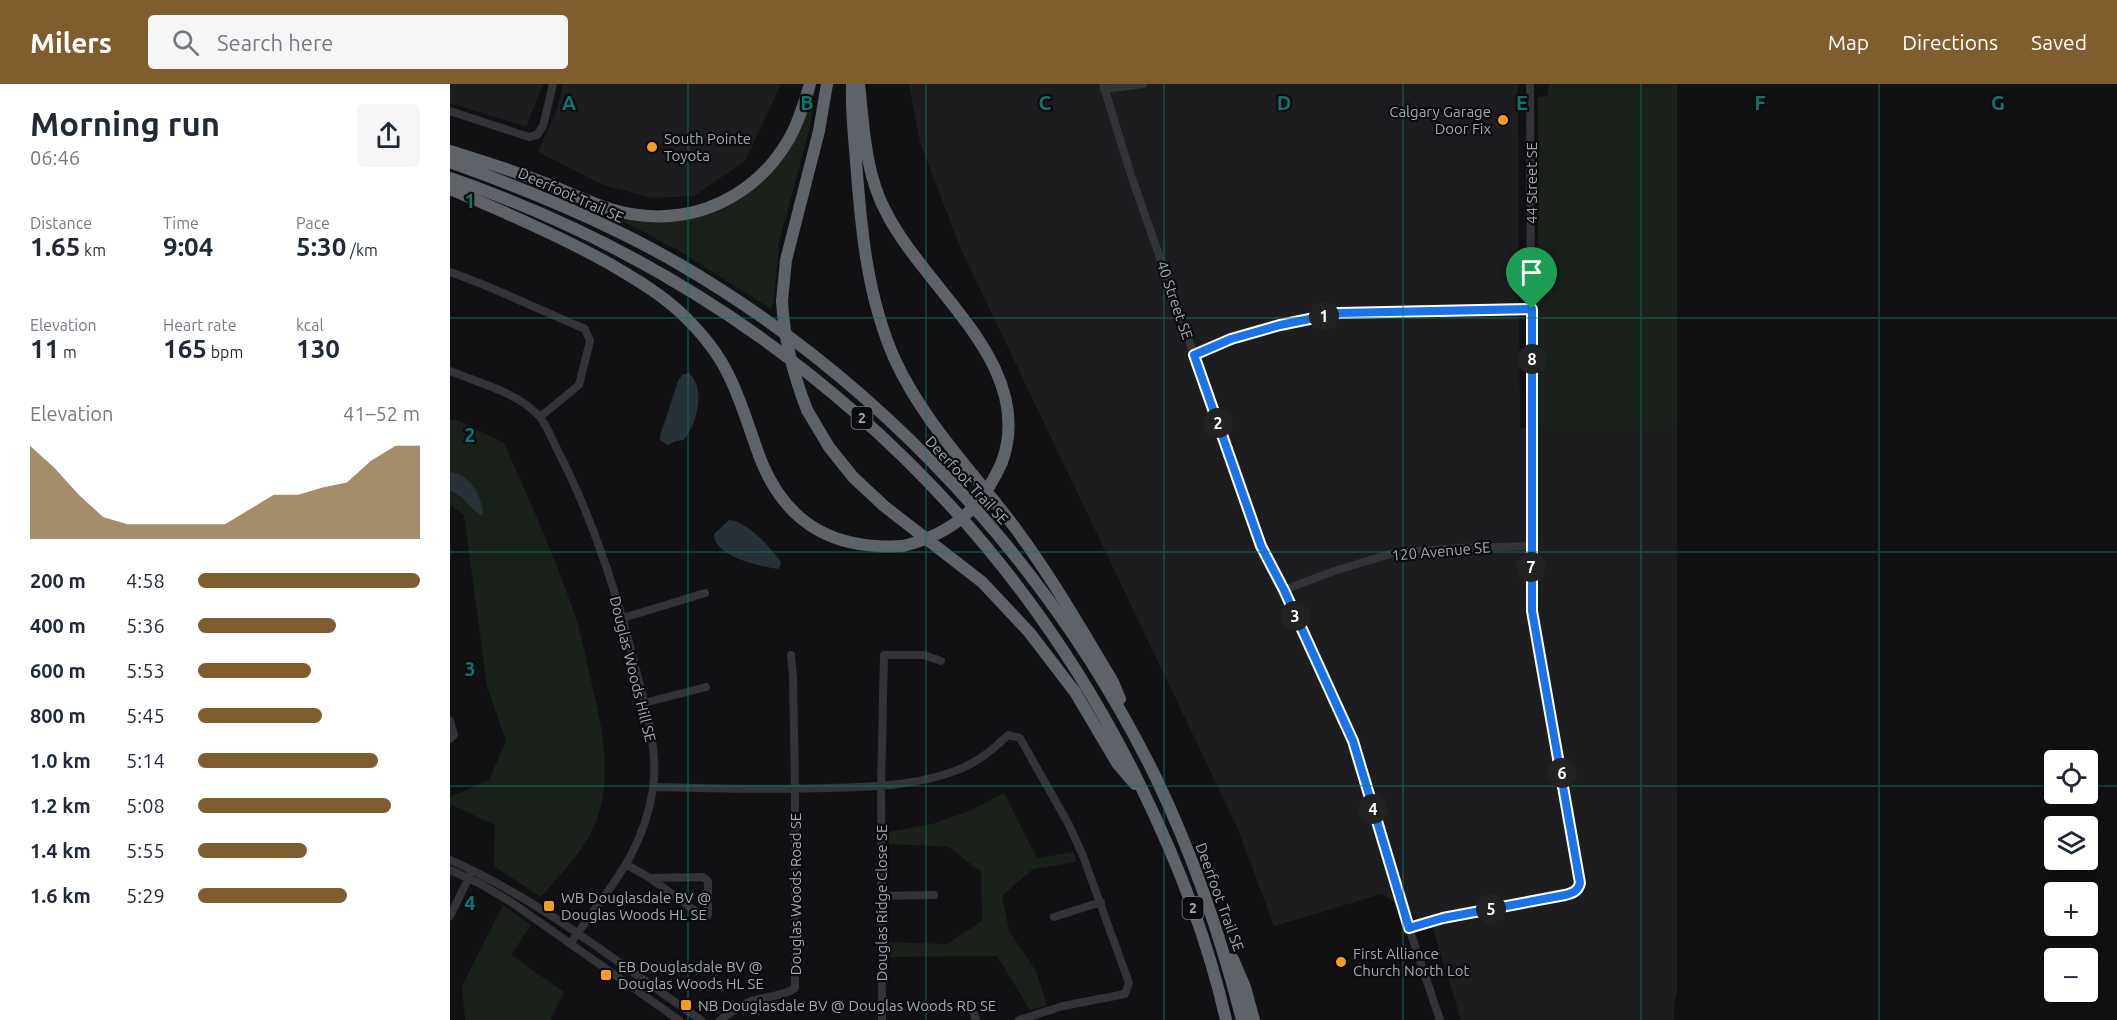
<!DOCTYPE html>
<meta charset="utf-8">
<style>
:root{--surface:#fff;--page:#f6f6f7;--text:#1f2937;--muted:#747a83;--accent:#805d2f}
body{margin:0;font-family:Ubuntu,sans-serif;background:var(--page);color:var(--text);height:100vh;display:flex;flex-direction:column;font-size:22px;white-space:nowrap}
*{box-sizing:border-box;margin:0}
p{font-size:20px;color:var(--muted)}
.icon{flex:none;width:33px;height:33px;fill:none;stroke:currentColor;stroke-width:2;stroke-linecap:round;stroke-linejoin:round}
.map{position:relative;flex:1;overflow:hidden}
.details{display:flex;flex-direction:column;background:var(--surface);width:450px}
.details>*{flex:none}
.buttons{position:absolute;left:1594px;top:666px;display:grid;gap:12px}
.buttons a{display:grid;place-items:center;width:54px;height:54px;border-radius:6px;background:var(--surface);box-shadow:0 3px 15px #0003;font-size:30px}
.pin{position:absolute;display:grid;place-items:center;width:51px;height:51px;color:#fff;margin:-62px -26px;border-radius:50% 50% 50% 0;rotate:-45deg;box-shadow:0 0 6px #0007}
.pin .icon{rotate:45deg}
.km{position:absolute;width:30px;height:30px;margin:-15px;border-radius:50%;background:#222;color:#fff;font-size:16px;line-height:30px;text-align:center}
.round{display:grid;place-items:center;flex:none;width:63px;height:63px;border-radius:6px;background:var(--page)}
.overview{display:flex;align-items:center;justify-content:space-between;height:102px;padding:0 30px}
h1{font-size:33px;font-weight:700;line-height:45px}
.metrics{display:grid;grid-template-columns:repeat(3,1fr);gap:9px;height:102px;padding:6px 30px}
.metrics div{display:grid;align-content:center}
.metrics b{font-size:26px;font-weight:700}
.metrics small{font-size:16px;font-weight:400}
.metrics p{font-size:16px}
.chart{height:168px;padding:12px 30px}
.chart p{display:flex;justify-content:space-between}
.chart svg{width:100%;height:108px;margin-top:6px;fill:var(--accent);opacity:.7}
ul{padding:0 30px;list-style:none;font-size:20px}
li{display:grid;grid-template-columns:96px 72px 1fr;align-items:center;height:45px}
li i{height:15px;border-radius:8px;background:var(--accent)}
header{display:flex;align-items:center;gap:36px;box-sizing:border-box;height:84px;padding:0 30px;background:var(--accent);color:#fff}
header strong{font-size:28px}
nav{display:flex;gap:33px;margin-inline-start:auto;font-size:21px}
.search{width:420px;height:54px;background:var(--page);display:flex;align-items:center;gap:15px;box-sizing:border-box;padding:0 21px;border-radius:6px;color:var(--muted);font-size:22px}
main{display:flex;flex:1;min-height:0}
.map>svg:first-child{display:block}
.built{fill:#1d1d20}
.green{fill:#19211a}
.water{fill:#273137}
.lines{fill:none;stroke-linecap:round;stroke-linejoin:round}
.minor{stroke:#323438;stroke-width:8}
.highway{stroke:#5e6269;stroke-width:12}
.highway-bridge{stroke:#5e6269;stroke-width:12}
.route-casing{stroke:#fff;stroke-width:12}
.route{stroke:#1a73e8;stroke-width:8}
.grid{fill:none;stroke:#0f766e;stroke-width:1.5;stroke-opacity:0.55}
.poi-dot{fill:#f69c26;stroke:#0c0c0e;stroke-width:2}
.labels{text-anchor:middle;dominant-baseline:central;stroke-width:4.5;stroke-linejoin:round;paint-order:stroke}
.shield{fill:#0c0c0e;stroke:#757a82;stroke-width:1.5}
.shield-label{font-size:14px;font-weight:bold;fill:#a2a9b4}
.poi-label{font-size:15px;fill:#a2a9b4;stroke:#0c0c0e;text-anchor:start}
.street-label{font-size:15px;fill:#a2a9b4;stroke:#0c0c0e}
.grid-label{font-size:20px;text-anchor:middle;font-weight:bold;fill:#0f766e;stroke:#0c0c0e;stroke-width:4.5;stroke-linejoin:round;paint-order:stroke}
</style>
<header>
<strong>Milers</strong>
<div class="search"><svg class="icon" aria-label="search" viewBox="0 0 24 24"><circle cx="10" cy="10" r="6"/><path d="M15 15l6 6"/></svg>Search here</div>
<nav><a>Map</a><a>Directions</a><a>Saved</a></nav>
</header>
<main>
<section class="details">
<div class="overview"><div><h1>Morning run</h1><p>06:46</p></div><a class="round"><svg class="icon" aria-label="share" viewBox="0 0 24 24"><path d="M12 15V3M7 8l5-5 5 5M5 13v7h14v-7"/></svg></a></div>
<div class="metrics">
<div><p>Distance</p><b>1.65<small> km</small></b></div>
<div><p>Time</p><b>9:04</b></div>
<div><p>Pace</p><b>5:30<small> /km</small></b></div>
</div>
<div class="metrics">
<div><p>Elevation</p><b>11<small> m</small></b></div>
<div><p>Heart rate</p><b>165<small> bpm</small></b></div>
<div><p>kcal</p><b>130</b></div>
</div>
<div class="chart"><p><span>Elevation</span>41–52 m</p>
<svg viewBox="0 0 160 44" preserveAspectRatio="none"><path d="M0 44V6L10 15L20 26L30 35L40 38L50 38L60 38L70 38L80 38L90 32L100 26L110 26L120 23L130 21L140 12L150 6L160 6V44z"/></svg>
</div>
<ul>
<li><b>200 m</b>4:58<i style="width:100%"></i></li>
<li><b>400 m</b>5:36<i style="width:62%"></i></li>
<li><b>600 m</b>5:53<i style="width:51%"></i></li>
<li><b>800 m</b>5:45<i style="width:56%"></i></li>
<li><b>1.0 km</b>5:14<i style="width:81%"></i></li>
<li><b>1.2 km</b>5:08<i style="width:87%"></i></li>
<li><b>1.4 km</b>5:55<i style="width:49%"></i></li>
<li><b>1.6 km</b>5:29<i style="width:67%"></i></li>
</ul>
</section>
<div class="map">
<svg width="1667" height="936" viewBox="0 0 1667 936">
<rect width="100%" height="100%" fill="#111113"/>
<path class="built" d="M0 0H93L76 43 0 19Z
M113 0H331L295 77 244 112 203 114 153 101 88 68 107 25Z
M459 0H1068L1070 344H1227V908L1224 920V936H1011L983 845 932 810 824 842 787 743 510 163 470 58Z"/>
<path class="green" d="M1101 0H1227V344H1088V13L1098 12V3Z
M363 2 366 3 359 47 329 159 324 217 321 225 231 168 165 133 166 131 219 137 308 100Z
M5 335 54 359C81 420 109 481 129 544 134 562 137 580 141 597 152 641 162 687 148 732 138 763 112 789 91 813L44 782 45 741 0 720V713L39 696 56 657 37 602 14 431 0 421V337Z
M554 709 587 774 624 768 626 778 583 785 552 812 559 847 586 887 597 921 580 926 547 872 437 873V858L497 860 532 837 531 788 499 763 439 760V748L482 740 522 726Z
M53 821 81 841 61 871 114 908 100 936H15L12 902Z"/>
<path class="water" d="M239 289C256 305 247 340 234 356L226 357 218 361 210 356V352L228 297 232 291Z
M0 388C5 389 10 390 14 393 25 400 34 420 33 432 20 428 15 410 0 407Z
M279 436C296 436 322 465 331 478L329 485C311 483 263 472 264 450Z"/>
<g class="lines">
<path class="minor" d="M653 0 681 91 811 462 834 506 903 657 959 844 990 936
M654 5 693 0
M0 27 79 53 87 51 93 42 103 0
M0 188 32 200 135 245 140 257 129 301 90 333
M744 271 781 255 830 241 889 229 1082 225
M0 287C29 299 66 308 88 331 96 339 101 353 106 363 144 436 170 518 189 598 198 632 208 670 203 705 192 773 157 806 120 860
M834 506 884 487 944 469 1009 464 1081 462
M173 534 255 509
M194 619 256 603
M0 637 4 651 0 655
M203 703C261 704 320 706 378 704 422 703 464 702 505 687 525 680 543 666 558 651L570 654 619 741 633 772 679 899 675 910 613 922 569 936
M0 776C91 816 170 881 251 936
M177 781 200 794 255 834 258 831V797L253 793 200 794
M0 786 29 799 61 818 229 936
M432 812 484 811
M0 832 21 789
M604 833 651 818
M959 844 993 834 1115 811C1123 809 1128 807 1130 799L1082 527 1080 0
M521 922 526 936
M270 936C279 930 289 922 299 918 314 912 333 913 345 904V705L343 593 341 571
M432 936 431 703 434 571H474L491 577"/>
<path class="highway" d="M402 0C401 25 404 52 406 77 411 145 417 213 445 276 474 339 525 390 566 445 602 494 632 546 663 598L670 615
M409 0C414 44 415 89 436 128 475 206 587 281 552 378
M0 67C32 77 64 87 95 99 123 110 152 125 181 130 246 141 306 112 339 55 349 38 354 19 360 0
M0 78C78 106 157 138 229 180 432 298 603 483 706 694 743 771 771 853 792 936
M0 94C304 199 552 416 692 705 728 779 758 856 776 936
M0 105C55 128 108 151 160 180 185 195 210 209 231 229 250 247 269 270 280 294 293 321 301 351 312 379 339 443 387 466 453 462
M332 217 336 176 369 47 377 0
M357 326 379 363 403 393 434 422 532 498 579 548 625 608 667 679 685 700
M783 875 795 903 804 936"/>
<path class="highway-bridge" d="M332 217C334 256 343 290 357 326
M453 462C502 450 532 424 552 378"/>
</g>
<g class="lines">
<g class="route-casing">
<path id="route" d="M1082 225V527L1130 799C1128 807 1123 809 1115 811L993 834 959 844 903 657 834 506 811 462 744 271 781 255 830 241 889 229Z"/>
</g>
<use href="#route" class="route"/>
</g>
<path class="grid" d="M238 0V936M476 0V936M714 0V936M953 0V936M1191 0V936M1429 0V936M0 234H1667M0 468H1667M0 702H1605M1638 702H1667"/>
<g class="poi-dot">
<circle cx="1053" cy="36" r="6"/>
<circle cx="202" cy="63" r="6"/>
<rect x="93" y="816" width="12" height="12" rx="3"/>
<circle cx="891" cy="878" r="6"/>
<rect x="150" y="885" width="12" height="12" rx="3"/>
<rect x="230" y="915" width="12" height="12" rx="3"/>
</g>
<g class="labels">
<g class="shield">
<rect x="401.5" y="323" width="21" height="22" rx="4.5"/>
<rect x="732.5" y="813" width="21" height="22" rx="4.5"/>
</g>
<g class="shield-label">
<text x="412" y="334">2</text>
<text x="743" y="824">2</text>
</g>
<g class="poi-label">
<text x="1041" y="27" text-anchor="end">Calgary Garage<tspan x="1041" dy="17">Door Fix</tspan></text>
<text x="214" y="54">South Pointe<tspan x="214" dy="17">Toyota</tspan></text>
<text x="111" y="813">WB Douglasdale BV @<tspan x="111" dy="17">Douglas Woods HL SE</tspan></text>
<text x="903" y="869">First Alliance<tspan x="903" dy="17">Church North Lot</tspan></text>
<text x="168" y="882">EB Douglasdale BV @<tspan x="168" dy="17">Douglas Woods HL SE</tspan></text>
<text x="248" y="921">NB Douglasdale BV @ Douglas Woods RD SE</text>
</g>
<g class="street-label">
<text transform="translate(1081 99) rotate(-90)">44 Street SE</text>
<text transform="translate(121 111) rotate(24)">Deerfoot Trail SE</text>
<text transform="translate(725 216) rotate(71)">40 Street SE</text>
<text transform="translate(517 396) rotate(47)">Deerfoot Trail SE</text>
<text transform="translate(991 467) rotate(-5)">120 Avenue SE</text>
<text transform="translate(183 585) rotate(76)">Douglas Woods Hill SE</text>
<text transform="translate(345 810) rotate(-90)">Douglas Woods Road SE</text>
<text transform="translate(770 813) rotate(70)">Deerfoot Trail SE</text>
<text transform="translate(431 819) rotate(-90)">Douglas Ridge Close SE</text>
</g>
</g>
<g class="grid-label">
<text x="119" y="26">A</text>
<text x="357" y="26">B</text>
<text x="595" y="26">C</text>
<text x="834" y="26">D</text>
<text x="1072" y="26">E</text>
<text x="1310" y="26">F</text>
<text x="1548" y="26">G</text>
<text x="20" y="124">1</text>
<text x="20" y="358">2</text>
<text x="20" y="592">3</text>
<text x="20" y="826">4</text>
</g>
</svg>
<div class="buttons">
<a><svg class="icon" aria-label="locate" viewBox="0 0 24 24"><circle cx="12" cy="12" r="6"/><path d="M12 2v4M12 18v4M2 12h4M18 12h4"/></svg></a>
<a><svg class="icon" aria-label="layers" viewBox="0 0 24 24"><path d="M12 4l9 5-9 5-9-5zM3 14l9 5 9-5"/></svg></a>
<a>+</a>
<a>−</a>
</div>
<div class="pin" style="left:1082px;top:225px;background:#1e9e55"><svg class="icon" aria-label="arrive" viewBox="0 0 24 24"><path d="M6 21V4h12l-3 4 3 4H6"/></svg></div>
<b class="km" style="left:874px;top:232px">1</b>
<b class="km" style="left:768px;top:339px">2</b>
<b class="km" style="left:845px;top:532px">3</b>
<b class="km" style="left:923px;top:725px">4</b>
<b class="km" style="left:1041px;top:825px">5</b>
<b class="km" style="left:1112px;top:689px">6</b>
<b class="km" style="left:1081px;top:483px">7</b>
<b class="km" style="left:1082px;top:275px">8</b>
</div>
</main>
